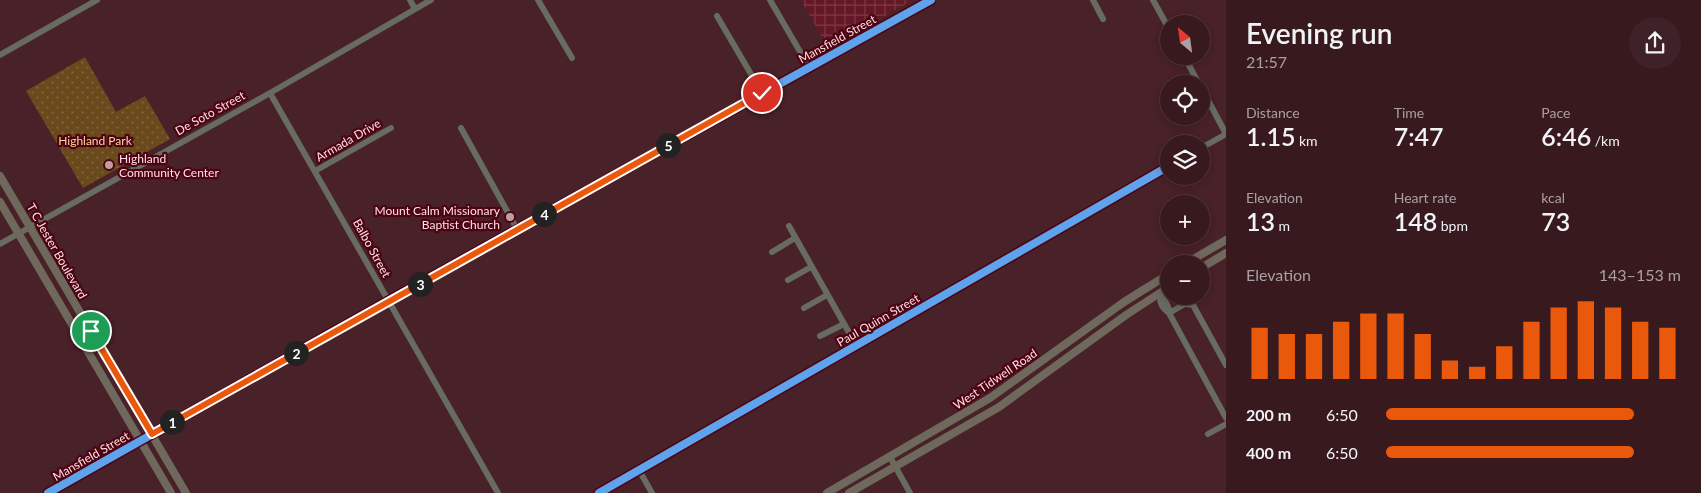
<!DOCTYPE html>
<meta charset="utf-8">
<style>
:root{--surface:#37191e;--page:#3e2227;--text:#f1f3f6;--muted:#aaa0a4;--line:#51383c;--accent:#ea580c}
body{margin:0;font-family:Lato,sans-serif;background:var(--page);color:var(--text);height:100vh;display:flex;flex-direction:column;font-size:19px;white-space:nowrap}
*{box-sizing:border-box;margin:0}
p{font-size:16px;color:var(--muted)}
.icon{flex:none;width:28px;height:28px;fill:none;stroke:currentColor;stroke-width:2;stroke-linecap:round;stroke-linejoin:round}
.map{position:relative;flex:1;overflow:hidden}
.panel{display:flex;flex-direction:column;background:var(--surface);width:475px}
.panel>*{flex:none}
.needle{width:32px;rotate:331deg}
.controls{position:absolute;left:1160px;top:15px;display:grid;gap:10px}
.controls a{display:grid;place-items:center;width:50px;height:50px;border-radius:50%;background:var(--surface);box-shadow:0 2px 8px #0003,0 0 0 1px var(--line);font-size:25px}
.pin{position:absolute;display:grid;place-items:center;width:42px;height:42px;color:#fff;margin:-21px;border:2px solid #fff;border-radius:50%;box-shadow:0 1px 5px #0007}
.km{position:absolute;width:25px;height:25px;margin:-12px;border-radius:50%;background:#222;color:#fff;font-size:14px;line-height:25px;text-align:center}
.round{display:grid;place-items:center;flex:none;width:52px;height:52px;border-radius:26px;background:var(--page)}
.overview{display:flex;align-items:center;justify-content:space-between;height:85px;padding:0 20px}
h1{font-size:28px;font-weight:600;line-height:38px}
.stats{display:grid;grid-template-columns:repeat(3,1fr);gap:8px;height:85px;padding:5px 20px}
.stats div{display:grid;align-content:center}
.stats b{font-size:25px;font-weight:600}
.stats small{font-size:14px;font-weight:400}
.stats p{font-size:14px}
.chart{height:140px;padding:10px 20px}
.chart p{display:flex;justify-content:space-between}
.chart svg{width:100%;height:90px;margin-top:5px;stroke:var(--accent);stroke-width:6}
ul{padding:0 20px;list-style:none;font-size:16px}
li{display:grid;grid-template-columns:80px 60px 1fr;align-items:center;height:38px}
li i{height:12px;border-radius:6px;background:var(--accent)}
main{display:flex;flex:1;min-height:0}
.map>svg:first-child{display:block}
.industrial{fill:url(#industrial-grid)}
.park{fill:url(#park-dots)}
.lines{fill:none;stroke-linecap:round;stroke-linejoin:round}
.minor{stroke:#686b5f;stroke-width:6}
.major{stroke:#6e685d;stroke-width:8}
.cycleway-casing{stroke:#4d0313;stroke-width:11}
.cycleway{stroke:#60a3ed;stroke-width:8}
.route-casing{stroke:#fff;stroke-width:10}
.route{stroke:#ea580c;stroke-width:6}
.poi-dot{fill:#bf9ea1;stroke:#4d0313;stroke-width:2}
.labels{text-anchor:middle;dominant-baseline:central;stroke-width:4.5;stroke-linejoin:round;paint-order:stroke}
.street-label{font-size:12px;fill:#fee2e2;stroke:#4d0313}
.park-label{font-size:12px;fill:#fcd69e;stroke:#4d0313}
.poi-label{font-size:12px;fill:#fee2e2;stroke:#4d0313;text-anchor:start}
</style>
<main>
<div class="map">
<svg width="1226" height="493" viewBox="0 0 1226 493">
<defs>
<pattern id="industrial-grid" width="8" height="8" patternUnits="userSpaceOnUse" patternTransform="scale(1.25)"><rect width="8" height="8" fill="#641825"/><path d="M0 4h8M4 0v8" fill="none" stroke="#7b3944"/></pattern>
<pattern id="park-dots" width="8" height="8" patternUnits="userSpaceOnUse" patternTransform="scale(1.25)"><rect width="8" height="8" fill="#6a4a1c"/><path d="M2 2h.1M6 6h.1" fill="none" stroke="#80643d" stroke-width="1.8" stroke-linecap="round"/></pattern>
</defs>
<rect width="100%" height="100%" fill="#492128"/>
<path class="industrial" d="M801 0H913L828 48Z"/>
<path class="park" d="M85 57 116 112 145 96 170 139 83 188 26 91Z"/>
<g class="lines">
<path class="minor" d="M410 0 415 9
M538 0 572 58
M770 0 809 67
M1093 0 1103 19
M1153 0 1169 29
M717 16 762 93
M0 55 97 0
M1184 56 1199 84
M1201 87 1226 134
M270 93 498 493
M461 128 517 229
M1201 148 1226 134
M315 171 391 128
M789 226 856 345
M0 244 270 93 431 0
M772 252 795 238
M788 280 811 267
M1159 294C1164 301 1169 303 1169 313
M1160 296C1160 304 1162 308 1169 313L1226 418
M804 308 827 295
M1169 313 1185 304 1193 305 1226 365
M820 336 844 324
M1208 434 1226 424
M890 457 910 493
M639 470 652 493
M48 493 388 301 931 0
M599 493 1169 166"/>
<path class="major" d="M0 176 186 493
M0 202 171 493
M1185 264 1226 240
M1201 268 1226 253
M827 493 990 398 1124 302 1169 274
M849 493 999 407 1126 315 1169 287"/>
<g class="cycleway-casing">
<path id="cycleway" d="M48 493 388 301 931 0
M599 493 1169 166"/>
</g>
<use href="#cycleway" class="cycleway"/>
</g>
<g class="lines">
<g class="route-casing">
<path id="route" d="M91 331 152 434 762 93"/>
</g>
<use href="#route" class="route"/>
</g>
<g class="poi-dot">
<circle cx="109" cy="165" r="5"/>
<circle cx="510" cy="217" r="5"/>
</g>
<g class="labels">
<g class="street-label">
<text transform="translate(837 39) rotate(-29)">Mansfield Street</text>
<text transform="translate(210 113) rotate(-29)">De Soto Street</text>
<text transform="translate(348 140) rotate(-30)">Armada Drive</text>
<text transform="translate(372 248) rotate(61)">Balbo Street</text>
<text transform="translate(57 251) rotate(60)">T C Jester Boulevard</text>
<text transform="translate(878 320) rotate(-30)">Paul Quinn Street</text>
<text transform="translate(995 379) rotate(-34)">West Tidwell Road</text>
<text transform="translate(91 456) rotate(-30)">Mansfield Street</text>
</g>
<g class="park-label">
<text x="95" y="140">Highland Park</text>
</g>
<g class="poi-label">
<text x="119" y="158">Highland<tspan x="119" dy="14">Community Center</tspan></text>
<text x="500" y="210" text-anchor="end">Mount Calm Missionary<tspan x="500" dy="14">Baptist Church</tspan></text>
</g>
</g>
</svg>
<div class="controls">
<a><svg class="needle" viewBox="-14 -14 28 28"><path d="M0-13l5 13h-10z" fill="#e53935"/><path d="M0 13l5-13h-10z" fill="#aaa0a4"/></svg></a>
<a><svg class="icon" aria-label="locate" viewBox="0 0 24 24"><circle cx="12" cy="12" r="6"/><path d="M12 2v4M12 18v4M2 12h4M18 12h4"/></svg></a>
<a><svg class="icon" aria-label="layers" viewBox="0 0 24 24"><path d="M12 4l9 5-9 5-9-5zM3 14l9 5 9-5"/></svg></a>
<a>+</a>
<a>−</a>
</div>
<div class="pin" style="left:91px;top:331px;background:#1e9e55"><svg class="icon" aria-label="arrive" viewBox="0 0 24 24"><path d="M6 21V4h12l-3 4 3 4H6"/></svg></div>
<div class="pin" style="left:762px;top:93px;background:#d93025"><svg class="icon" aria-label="check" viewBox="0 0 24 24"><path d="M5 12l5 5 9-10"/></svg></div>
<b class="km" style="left:172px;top:422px">1</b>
<b class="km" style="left:296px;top:353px">2</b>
<b class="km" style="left:420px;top:284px">3</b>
<b class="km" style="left:544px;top:214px">4</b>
<b class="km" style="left:668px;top:145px">5</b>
</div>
<section class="panel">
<div class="overview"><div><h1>Evening run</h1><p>21:57</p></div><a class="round"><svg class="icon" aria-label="share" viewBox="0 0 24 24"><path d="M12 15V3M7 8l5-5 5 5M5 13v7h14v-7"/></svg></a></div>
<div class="stats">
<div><p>Distance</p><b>1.15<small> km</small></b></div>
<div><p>Time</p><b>7:47</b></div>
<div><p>Pace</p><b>6:46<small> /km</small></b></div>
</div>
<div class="stats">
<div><p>Elevation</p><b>13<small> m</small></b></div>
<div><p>Heart rate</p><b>148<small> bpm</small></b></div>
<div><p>kcal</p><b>73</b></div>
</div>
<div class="chart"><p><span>Elevation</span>143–153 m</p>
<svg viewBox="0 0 160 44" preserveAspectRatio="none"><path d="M5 44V19M15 44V22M25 44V22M35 44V16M45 44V12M55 44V12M65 44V22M75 44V35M85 44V38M95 44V28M105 44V16M115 44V9M125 44V6M135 44V9M145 44V16M155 44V19"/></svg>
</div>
<ul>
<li><b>200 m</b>6:50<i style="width:84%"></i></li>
<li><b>400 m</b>6:50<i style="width:84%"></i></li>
</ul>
</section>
</main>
